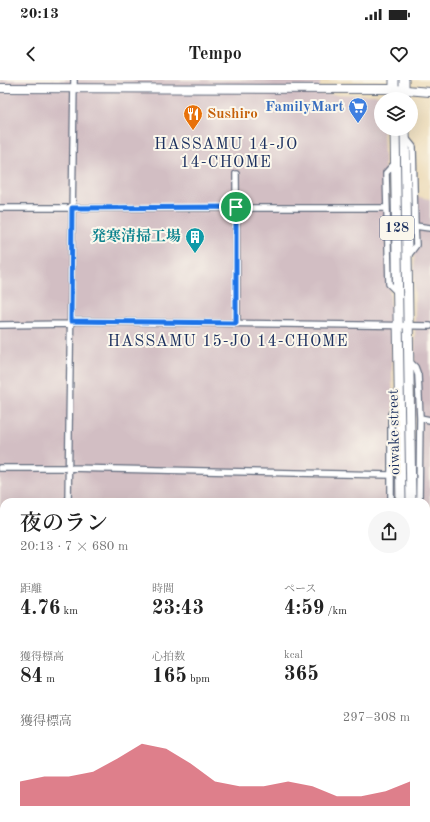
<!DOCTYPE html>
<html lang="ja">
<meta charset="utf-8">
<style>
:root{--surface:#fff;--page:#f6f6f6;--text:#222;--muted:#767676;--accent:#d1495b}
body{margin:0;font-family:"Old Standard TT","Noto Serif JP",serif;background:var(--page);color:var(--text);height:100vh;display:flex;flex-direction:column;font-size:15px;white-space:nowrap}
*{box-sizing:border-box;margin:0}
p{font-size:13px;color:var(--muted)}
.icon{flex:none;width:22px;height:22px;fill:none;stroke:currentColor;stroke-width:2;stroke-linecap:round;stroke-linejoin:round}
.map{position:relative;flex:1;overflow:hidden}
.drawer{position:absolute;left:0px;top:418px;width:430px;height:324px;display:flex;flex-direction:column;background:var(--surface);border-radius:12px 12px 0 0;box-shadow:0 4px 16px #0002}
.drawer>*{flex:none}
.tools{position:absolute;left:374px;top:12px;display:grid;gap:8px}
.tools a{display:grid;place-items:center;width:44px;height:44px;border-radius:50%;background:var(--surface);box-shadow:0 4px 16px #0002;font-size:20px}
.pin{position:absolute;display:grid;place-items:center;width:34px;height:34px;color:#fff;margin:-17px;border:2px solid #fff;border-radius:50%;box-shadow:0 1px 4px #0007}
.round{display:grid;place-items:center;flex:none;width:42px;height:42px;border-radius:21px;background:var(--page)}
.headline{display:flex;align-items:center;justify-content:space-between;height:68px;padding:0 20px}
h1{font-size:22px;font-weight:600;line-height:30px}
.metrics{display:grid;grid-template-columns:repeat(3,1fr);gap:6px;height:68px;padding:4px 20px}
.metrics div{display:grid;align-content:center}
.metrics b{font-size:20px;font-weight:600}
.metrics small{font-size:11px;font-weight:400}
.metrics p{font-size:11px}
.chart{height:112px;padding:8px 20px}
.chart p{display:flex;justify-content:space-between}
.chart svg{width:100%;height:72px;margin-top:4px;fill:var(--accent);opacity:.7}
.status{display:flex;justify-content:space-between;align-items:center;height:28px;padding:0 20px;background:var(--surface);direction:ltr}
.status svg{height:11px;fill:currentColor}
header{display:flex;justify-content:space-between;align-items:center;height:52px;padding:0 20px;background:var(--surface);font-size:18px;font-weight:600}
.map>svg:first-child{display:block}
.industrial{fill:#d2bec3}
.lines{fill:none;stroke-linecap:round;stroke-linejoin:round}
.street-casing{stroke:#646c7e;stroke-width:8}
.secondary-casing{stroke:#646c7e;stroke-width:10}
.primary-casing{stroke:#646c7e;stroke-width:11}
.street{stroke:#fff;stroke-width:5.5}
.secondary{stroke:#fff;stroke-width:8}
.primary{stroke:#fff;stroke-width:9}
.route-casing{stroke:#fff;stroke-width:8}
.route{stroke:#1a73e8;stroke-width:5}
.labels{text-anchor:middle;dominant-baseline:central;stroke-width:4;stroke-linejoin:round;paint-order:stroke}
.shield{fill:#fbf7ec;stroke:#5e6b89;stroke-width:1}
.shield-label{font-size:14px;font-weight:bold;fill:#1b2f5e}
.shop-label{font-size:15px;font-weight:bold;fill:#366cbe;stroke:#fbf7ec;text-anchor:end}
.food-label{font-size:15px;font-weight:bold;fill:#c56008;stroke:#fbf7ec;text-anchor:start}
.culture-label{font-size:15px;font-weight:bold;fill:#0d838f;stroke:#fbf7ec;text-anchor:end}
.street-label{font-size:15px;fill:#1b2f5e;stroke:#fbf7ec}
.neighbourhood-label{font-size:16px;letter-spacing:1px;fill:#1b2f5e;stroke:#fbf7ec}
</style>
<div class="status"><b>20:13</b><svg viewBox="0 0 49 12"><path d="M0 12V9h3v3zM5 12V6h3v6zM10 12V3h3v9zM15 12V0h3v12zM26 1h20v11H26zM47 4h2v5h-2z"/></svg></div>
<header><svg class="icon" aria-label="back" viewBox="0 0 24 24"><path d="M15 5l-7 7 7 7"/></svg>Tempo<svg class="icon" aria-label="heart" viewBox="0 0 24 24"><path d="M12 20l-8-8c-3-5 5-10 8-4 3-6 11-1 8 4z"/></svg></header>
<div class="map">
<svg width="430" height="742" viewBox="0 0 430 742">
<rect width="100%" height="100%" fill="#fbf7ec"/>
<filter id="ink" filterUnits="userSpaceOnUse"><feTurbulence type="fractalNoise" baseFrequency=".025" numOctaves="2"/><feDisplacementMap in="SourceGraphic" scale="8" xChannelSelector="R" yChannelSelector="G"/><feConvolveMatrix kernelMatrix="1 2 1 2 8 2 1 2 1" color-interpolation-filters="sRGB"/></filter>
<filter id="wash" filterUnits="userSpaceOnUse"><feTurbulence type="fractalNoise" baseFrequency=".012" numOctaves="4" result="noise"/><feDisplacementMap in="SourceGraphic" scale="16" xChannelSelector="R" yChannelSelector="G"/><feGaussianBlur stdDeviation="0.9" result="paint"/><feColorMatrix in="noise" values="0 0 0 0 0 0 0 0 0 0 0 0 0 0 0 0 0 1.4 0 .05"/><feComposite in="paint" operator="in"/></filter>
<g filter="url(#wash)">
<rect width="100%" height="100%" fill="#eddcb9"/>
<path class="industrial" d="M0 0H320V14L382 15 381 49H383L391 240 395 422H4V738H391V742H0Z
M414 116 430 119V621L426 620V422H416Z"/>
</g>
<g filter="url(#ink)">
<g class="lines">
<g class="street-casing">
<path id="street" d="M405 57 413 67 415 146 416 165 407 177
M395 83 386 93 389 204 398 213
M236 94 237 243
M0 128H386
M415 146 430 148
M71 241 430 246
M0 245 71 244
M409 281 415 287 418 295 420 338 419 422
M420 338 430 340
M0 388H68L390 395
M68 422 74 0
M391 422V334L396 325 400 322
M426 476H430
M0 531H4
M0 671H4
M426 719H430
M396 738V742
M425 738V742
M62 740 136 742
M230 742V738
M321 742V738"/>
</g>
<g class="secondary-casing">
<path id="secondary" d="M0 8 394 9 430 12
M426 626 430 627"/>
</g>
<g class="primary-casing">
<path id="primary" d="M394 0V19
M404 0V19
M395 49 401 422
M405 49 411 422
M407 738V742
M416 738V742"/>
</g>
<use href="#street" class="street"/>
<use href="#secondary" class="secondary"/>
<use href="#primary" class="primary"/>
</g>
</g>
<g class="lines" filter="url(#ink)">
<g class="route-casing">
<path id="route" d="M236 127V243L71 241 72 128Z"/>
</g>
<use href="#route" class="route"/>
</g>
<defs>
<g id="supermarket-pin" transform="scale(1)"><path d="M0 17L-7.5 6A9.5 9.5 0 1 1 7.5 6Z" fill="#3f7fe0" stroke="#fbf7ec"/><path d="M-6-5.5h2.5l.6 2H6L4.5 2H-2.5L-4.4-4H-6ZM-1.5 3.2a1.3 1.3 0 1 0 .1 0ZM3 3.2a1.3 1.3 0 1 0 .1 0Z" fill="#fff"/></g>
<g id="restaurant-pin" transform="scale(1)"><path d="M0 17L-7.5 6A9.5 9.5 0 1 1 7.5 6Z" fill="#e8710a" stroke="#fbf7ec"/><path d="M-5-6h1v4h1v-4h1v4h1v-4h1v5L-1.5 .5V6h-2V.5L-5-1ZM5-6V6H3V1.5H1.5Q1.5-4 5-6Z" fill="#fff"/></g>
<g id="building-pin" transform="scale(1)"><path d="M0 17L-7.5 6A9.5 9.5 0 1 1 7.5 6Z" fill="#0f9aa8" stroke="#fbf7ec"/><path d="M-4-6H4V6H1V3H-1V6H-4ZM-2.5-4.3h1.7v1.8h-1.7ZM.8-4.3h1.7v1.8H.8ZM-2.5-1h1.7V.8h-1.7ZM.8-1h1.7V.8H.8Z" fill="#fff"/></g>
</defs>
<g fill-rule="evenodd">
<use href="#supermarket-pin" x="358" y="27"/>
<use href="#restaurant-pin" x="193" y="34"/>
<use href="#building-pin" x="195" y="157"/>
</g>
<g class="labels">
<rect class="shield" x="380" y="136" width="34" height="24" rx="3"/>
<g class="shield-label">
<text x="397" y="148">128</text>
</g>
<g class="shop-label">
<text x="344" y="27">FamilyMart</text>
</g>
<g class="food-label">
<text x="207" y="34">Sushiro</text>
</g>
<g class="culture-label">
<text x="181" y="157">発寒清掃工場</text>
</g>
<g class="street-label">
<text transform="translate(395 352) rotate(-91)">oiwake street</text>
</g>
<g class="neighbourhood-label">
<text x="226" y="65">HASSAMU 14-JO<tspan x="226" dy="18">14-CHOME</tspan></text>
<text x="228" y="262">HASSAMU 15-JO 14-CHOME</text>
</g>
</g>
</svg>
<div class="tools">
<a><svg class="icon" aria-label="layers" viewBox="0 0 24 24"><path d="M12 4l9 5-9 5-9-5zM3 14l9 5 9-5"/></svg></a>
</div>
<div class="pin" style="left:236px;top:127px;background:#1e9e55"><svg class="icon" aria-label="arrive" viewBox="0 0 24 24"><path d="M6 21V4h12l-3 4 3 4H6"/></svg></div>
<section class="drawer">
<div class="headline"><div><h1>夜のラン</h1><p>20:13 · 7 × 680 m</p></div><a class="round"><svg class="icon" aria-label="share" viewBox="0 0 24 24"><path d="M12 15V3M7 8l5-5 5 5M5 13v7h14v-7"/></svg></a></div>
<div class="metrics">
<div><p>距離</p><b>4.76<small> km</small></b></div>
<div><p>時間</p><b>23:43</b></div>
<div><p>ペース</p><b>4:59<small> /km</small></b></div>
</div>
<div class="metrics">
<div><p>獲得標高</p><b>84<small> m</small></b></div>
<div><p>心拍数</p><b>165<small> bpm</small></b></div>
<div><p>kcal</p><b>365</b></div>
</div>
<div class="chart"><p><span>獲得標高</span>297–308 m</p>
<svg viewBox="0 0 160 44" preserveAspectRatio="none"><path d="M0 44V29L10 26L20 26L30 23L40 15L50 6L60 9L70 18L80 29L90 32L100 32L110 29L120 32L130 38L140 38L150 35L160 29V44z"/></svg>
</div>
</section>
</div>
